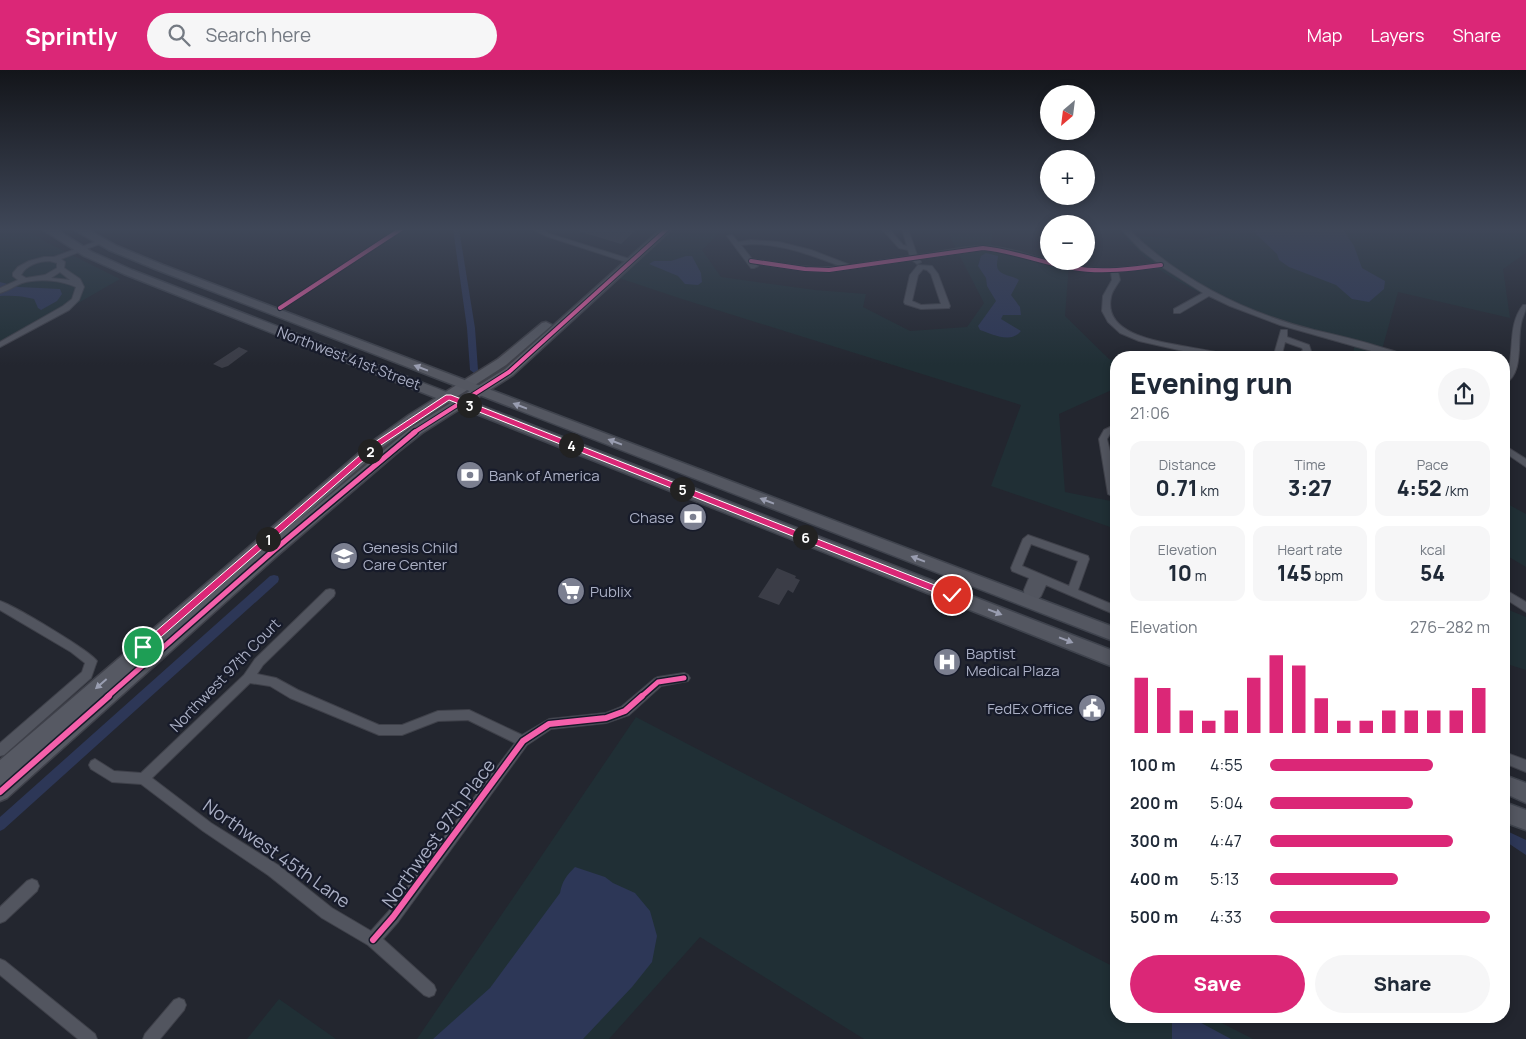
<!DOCTYPE html>
<meta charset="utf-8">
<style>
:root{--surface:#fff;--page:#f6f6f7;--text:#1f2937;--muted:#747a83;--accent:#db2777}
body{margin:0;font-family:Manrope,sans-serif;background:var(--page);color:var(--text);height:100vh;display:flex;flex-direction:column;font-size:19px;white-space:nowrap}
*{box-sizing:border-box;margin:0}
p{font-size:16px;color:var(--muted)}
.icon{flex:none;width:28px;height:28px;fill:none;stroke:currentColor;stroke-width:2;stroke-linecap:round;stroke-linejoin:round}
.map{position:relative;flex:1;overflow:hidden}
.sheet{position:absolute;left:1110px;top:281px;width:400px;height:672px;display:flex;flex-direction:column;background:var(--surface);border-radius:20px;box-shadow:0 2px 8px #0003}
.sheet>*{flex:none}
.needle{width:32px;rotate:208deg}
.controls{position:absolute;left:1040px;top:15px;display:grid;gap:10px}
.controls a{display:grid;place-items:center;width:55px;height:55px;border-radius:50%;background:var(--surface);box-shadow:0 2px 8px #0003;font-size:25px}
.pin{position:absolute;display:grid;place-items:center;width:42px;height:42px;color:#fff;margin:-21px;border:2px solid #fff;border-radius:50%;box-shadow:0 1px 5px #0007}
.km{position:absolute;width:25px;height:25px;margin:-12px;border-radius:50%;background:#222;color:#fff;font-size:14px;line-height:25px;text-align:center}
.round{display:grid;place-items:center;flex:none;width:52px;height:52px;border-radius:26px;background:var(--page)}
.headline{display:flex;align-items:center;justify-content:space-between;height:85px;padding:0 20px}
h1{font-size:28px;font-weight:800;line-height:38px}
.stats{display:grid;grid-template-columns:repeat(3,1fr);gap:8px;height:85px;padding:5px 20px}
.stats div{display:grid;align-content:center;border-radius:12px;background:var(--page);text-align:center}
.stats b{font-size:21px;font-weight:800}
.stats small{font-size:14px;font-weight:400}
.stats p{font-size:14px}
.chart{height:140px;padding:10px 20px}
.chart p{display:flex;justify-content:space-between}
.chart svg{width:100%;height:90px;margin-top:5px;stroke:var(--accent);stroke-width:6}
.cta{display:flex;gap:10px;margin-top:auto;padding:10px 20px}
.cta a{flex:1;height:58px;border-radius:30px;background:var(--accent);color:#fff;font-size:20px;font-weight:800;line-height:58px;text-align:center}
.cta a+a{background:var(--page);color:var(--text)}
ul{padding:0 20px;list-style:none;font-size:16px}
li{display:grid;grid-template-columns:80px 60px 1fr;align-items:center;height:38px}
li i{height:12px;border-radius:6px;background:var(--accent)}
header{display:flex;align-items:center;gap:30px;box-sizing:border-box;height:70px;padding:0 25px;background:var(--accent);color:#fff}
header strong{font-size:24px}
nav{display:flex;gap:28px;margin-inline-start:auto;font-size:18px}
.search{width:350px;height:45px;background:var(--page);display:flex;align-items:center;gap:12px;box-sizing:border-box;padding:0 18px;border-radius:28px;color:var(--muted);font-size:19px}
.map>svg:first-child{display:block}
.green{fill:#202f35}
.water{fill:#2d3757}
.lines{fill:none;stroke-linecap:round;stroke-linejoin:round}
.canal{fill:#2d3757;fill-rule:evenodd}
.building{fill:#3b3d47}
.street-casing{stroke:#3f414a;stroke-width:2}
.secondary-casing{stroke:#3f414a;stroke-width:3}
.primary-casing{stroke:#3f434d;stroke-width:3}
.street{fill:#52555f;fill-rule:evenodd}
.secondary{fill:#565963;fill-rule:evenodd}
.primary{fill:#545761;fill-rule:evenodd}
.cycleway-far2-casing{stroke:#171b2a;stroke-width:6}
.cycleway-far1-casing{stroke:#171b2a;stroke-width:8}
.cycleway-casing{stroke:#171b2a;stroke-width:9}
.cycleway-far2{stroke:#f560ab;stroke-width:4}
.cycleway-far1{stroke:#f560ab;stroke-width:5}
.cycleway{stroke:#f560ab;stroke-width:6}
.oneway{fill:#999db0}
.oneway2{fill:#999eb1}
.route{fill:#db2777;stroke:#fff}
.labels{text-anchor:middle;dominant-baseline:central;stroke-width:4.5;stroke-linejoin:round;paint-order:stroke}
.street-label{font-size:15px;fill:#aaafc4;stroke:#171b2a}
.poi-label{font-size:15px;fill:#aaafc4;stroke:#171b2a;text-anchor:start}
.near-street-label{font-size:18px;fill:#aaafc4;stroke:#171b2a}
</style>
<header>
<strong>Sprintly</strong>
<div class="search"><svg class="icon" aria-label="search" viewBox="0 0 24 24"><circle cx="10" cy="10" r="6"/><path d="M15 15l6 6"/></svg>Search here</div>
<nav><a>Map</a><a>Layers</a><a>Share</a></nav>
</header>
<div class="map">
<svg width="1526" height="969" viewBox="0 0 1526 969">
<rect width="100%" height="100%" fill="#23262f"/>
<path class="green" d="M0 159H27L46 172 120 209 0 278Z
M672 159H724L702 180 721 207 815 220 866 224 863 237 910 261 967 257 984 233 946 159H993L991 174 1049 189V191L1069 194 1065 246 1109 289 1116 291V318L1059 344 1065 422 1116 432V459L991 416 1021 335 682 229 619 208Z
M1247 159H1526V183L1503 199 1510 248 1398 222 1380 287 1353 288 1354 277C1287 257 1223 240 1163 202 1150 193 1138 180 1126 169L1139 166 1197 170Z
M1504 432 1526 444V497L1504 484Z
M1504 538 1526 547V600L1504 593Z
M636 647 1116 898V948H1212L1253 969H864L700 867 609 969H417Z
M279 929 336 969H247Z"/>
<path class="water" d="M1257 159H1343L1354 176 1362 198 1385 211 1384 219 1369 232 1352 229 1336 215 1289 197 1279 190 1277 184 1253 161Z
M986 183 998 186C998 189 997 191 997 194 996 206 1013 205 1019 210L1011 225 1020 237 1021 245H1003L1001 249 1021 261C1011 274 992 264 980 260L978 256 996 231 987 216 986 208 978 196 981 186Z
M686 186H692L701 203 702 212 698 215 685 214 678 206 649 194 654 191H671Z
M0 212 19 217 60 219 62 224 57 231 41 240 38 238 34 229C24 226 11 225 0 226Z
M1509 762 1526 770V785L1508 773Z
M575 797 605 807 613 813 635 823 650 841 657 866 652 892 632 917 583 969H433L490 918 560 823C562 811 567 805 575 797Z
M1175 948H1192L1231 969H1172V953Z"/>
<g class="lines">
<path class="canal" d="M453 159H459L475 258 478 300 474 303 470 300 467 258Z
M274 505 278 506 279 509 278 512 4 759 0 761V747L270 506Z"/>
</g>
<path class="building" d="M579 159H637L621 174 578 161Z
M239 277 248 281 228 296 222 298 213 294Z
M777 498 796 506 795 508 800 510 793 523 788 520 779 535 758 527Z"/>
<g class="lines">
<g class="street-casing">
<path id="street" d="M533 159H541L550 164 636 191 629 193 546 166Z
M882 159H889L903 175 907 176 902 159H908L917 185C936 183 966 175 985 176 1012 177 1038 189 1062 194 1094 201 1126 198 1158 193L1141 180 1121 159H1128C1180 210 1243 242 1314 260 1336 265 1358 270 1380 277 1390 280 1401 282 1409 288H1396L1280 255 1230 236 1209 226 1180 243H1174V239L1203 223 1162 197 1118 202 1120 210C1117 215 1112 221 1111 227 1100 279 1205 272 1232 288H1214L1139 271 1120 263 1108 252 1102 241 1103 226 1112 210 1111 202 1073 200 1006 183 983 180 919 189 921 192 917 194 912 190 829 202 805 201 756 194 758 196 754 198H751L727 166 732 165 738 172 751 170 779 172 811 180 850 195 910 186 908 180 899 178ZM751 174C783 174 811 185 840 196 811 200 781 193 752 189L741 175Z
M100 170 103 172 102 173 61 189 65 192 64 198 80 209 84 217 79 230 69 240 0 277V272L63 236 72 229 76 217C61 210 38 208 22 213 14 216 8 221 0 223V218L18 210 13 206V203L18 197 29 191 44 187H54ZM50 191 57 193V198L45 205 26 208 21 205C26 195 39 191 50 191ZM60 202 70 210 51 208Z
M918 195 932 196 938 204 950 236 949 238 921 239 905 234 904 232 910 205ZM923 199 927 200 931 204 941 234 921 235 912 231 918 205Z
M1523 235H1526C1526 242 1522 247 1521 254 1517 272 1524 305 1504 314 1503 305 1508 300 1510 292 1513 271 1510 252 1523 235Z
M1281 260H1287V267L1309 275 1311 281 1304 288H1295L1303 280 1302 278 1285 272 1281 288H1273Z
M1116 354V361L1110 364 1107 369 1113 394 1116 395V401H1114L1116 426 1113 427 1108 424 1099 369 1104 360Z
M1504 375 1526 389V397L1504 382Z
M1028 465 1088 486 1089 489 1078 520 1116 536V545L1046 515 1041 526 1033 535H1025L1024 520 1029 508 1012 501 1011 498 1023 469ZM1031 474 1078 491 1069 516 1022 496Z
M330 519 334 520 335 523 334 526 263 595 257 604 276 608 298 620 379 655H402L438 641 469 640 522 665 549 649 606 643 621 637 654 609 658 607 684 603 688 605 690 608 688 611 661 616 629 645 606 653 551 659 527 675 398 852 383 869 434 915 436 920 434 925 429 927 424 925 368 875 322 848 268 805 203 761 141 714 112 712 91 699 89 695 91 691 95 689 114 701 141 703 244 605 255 589 326 520ZM250 613 270 616 290 628 379 665H402L438 651 468 650 515 673 388 842 371 861 332 838 278 795 211 753 152 708Z
M1504 519 1526 532V542L1504 528Z
M0 531C13 535 91 581 97 591L91 608 4 685 0 686V673L82 602 85 593 71 582 0 540Z
M1504 682 1526 690V702L1504 693Z
M32 809 37 811 39 816 37 821 5 851 0 853V837L27 811Z
M0 889 5 891 95 964 97 969H78L0 905Z
M179 928 184 930 186 935 184 940 160 969H143L145 964 174 930Z"/>
</g>
<g class="secondary-casing">
<path id="secondary" d="M661 159H672L513 305 422 363 398 382 278 485 7 728 0 731V690L373 371 409 345 498 289 542 253 546 252 552 255 506 295 419 351 383 377 296 453 412 357 505 299Z"/>
</g>
<g class="primary-casing">
<path id="primary" d="M42 159H56L92 182 132 200 1116 582V598L124 204 84 186Z
M73 159H87L117 176 163 195 1116 558V572L155 199 109 180Z
M1504 705 1526 713V733L1504 723Z
M1504 732 1526 740V760L1504 752Z"/>
</g>
<use href="#street" class="street"/>
<use href="#secondary" class="secondary"/>
<use href="#primary" class="primary"/>
<g class="cycleway-far2-casing">
<path id="cycleway-far2" d="M751 191 805 199 829 200 983 178C1014 181 1042 193 1073 198 1102 203 1132 199 1161 195
M280 238 401 159
M413 363 509 302 667 159"/>
</g>
<g class="cycleway-far1-casing">
<path id="cycleway-far1" d="M107 627 273 481 415 362
M641 627 658 612 684 608"/>
</g>
<g class="cycleway-casing">
<path id="cycleway" d="M0 722 109 626
M373 870 393 847 523 671 549 654 606 648 625 641 642 626"/>
</g>
<use href="#cycleway-far2" class="cycleway-far2"/>
<use href="#cycleway-far1" class="cycleway-far1"/>
<use href="#cycleway" class="cycleway"/>
</g>
<defs><path id="oneway-solid" d="M-6-.8H1V-3.2L6.5 0L1 3.2V.8H-6Z" transform="scale(1.25)"/></defs>
<g class="oneway">
<use href="#oneway-solid" transform="translate(421 298) rotate(-159)"/>
<use href="#oneway-solid" transform="translate(520 336) rotate(-159)"/>
<use href="#oneway-solid" transform="translate(615 372) rotate(-159)"/>
<use href="#oneway-solid" transform="translate(767 431) rotate(-159)"/>
<use href="#oneway-solid" transform="translate(918 489) rotate(-159)"/>
<use href="#oneway-solid" transform="translate(995 542) rotate(21)"/>
<use href="#oneway-solid" transform="translate(1066 570) rotate(21)"/>
</g>
<use class="oneway2" href="#oneway-solid" transform="translate(101 614) rotate(139)"/>
<linearGradient id="sky" x2="0" y2="1"><stop stop-color="#13151a"/><stop offset="0.54" stop-color="#3f4758"/><stop offset="1" stop-color="#3f4758" stop-opacity="0"/></linearGradient>
<rect width="1526" height="295" fill="url(#sky)"/>
<path class="route" d="M446 325H451L955 523 956 525 952 529 949 528 449 330 381 375 146 580H140V575L375 372Z"/>
<defs>
<g id="bank-disc" transform="scale(1.4375)"><circle r="9.5" fill="#7b7f90" stroke="#171b2a"/><path d="M-6-4H6V4H-6ZM0-2.3a2.3 2.3 0 1 0 0 4.6a2.3 2.3 0 1 0 0-4.6Z" fill="#fff"/></g>
<g id="school-disc" transform="scale(1.4375)"><circle r="9.5" fill="#7b7f90" stroke="#171b2a"/><path d="M0-5L7-2L0 1L-7-2ZM-4 1L0 2.5L4 1V4Q0 6-4 4Z" fill="#fff"/></g>
<g id="supermarket-disc" transform="scale(1.4375)"><circle r="9.5" fill="#7b7f90" stroke="#171b2a"/><path d="M-6-5.5h2.5l.6 2H6L4.5 2H-2.5L-4.4-4H-6ZM-1.5 3.2a1.3 1.3 0 1 0 .1 0ZM3 3.2a1.3 1.3 0 1 0 .1 0Z" fill="#fff"/></g>
<g id="hospital-disc" transform="scale(1.4375)"><circle r="9.5" fill="#7b7f90" stroke="#171b2a"/><path d="M-5-5h3v3.5h4V-5h3V5h-3V1.5h-4V5h-3Z" fill="#fff"/></g>
<g id="civic-disc" transform="scale(1.4375)"><circle r="9.5" fill="#7b7f90" stroke="#171b2a"/><path d="M-.6-6.5H3V-4.5H.6V-3L4-1V1h2V6H-6V1h2V-1L-.6-3ZM-1.2 2.5V6h2.4V2.5Z" fill="#fff"/></g>
</defs>
<g fill-rule="evenodd">
<use href="#bank-disc" x="470" y="405"/>
<use href="#bank-disc" x="693" y="447"/>
<use href="#school-disc" x="344" y="486"/>
<use href="#supermarket-disc" x="571" y="521"/>
<use href="#hospital-disc" x="947" y="592"/>
<use href="#civic-disc" x="1092" y="638"/>
</g>
<g class="labels">
<g class="street-label">
<text transform="translate(349 288) rotate(21)">Northwest 41st Street</text>
<text transform="translate(225 605) rotate(-46)">Northwest 97th Court</text>
</g>
<g class="poi-label">
<text x="489" y="405">Bank of America</text>
<text x="674" y="447" text-anchor="end">Chase</text>
<text x="363" y="477">Genesis Child<tspan x="363" dy="17">Care Center</tspan></text>
<text x="590" y="521">Publix</text>
<text x="966" y="583">Baptist<tspan x="966" dy="17">Medical Plaza</tspan></text>
<text x="1073" y="638" text-anchor="end">FedEx Office</text>
</g>
<g class="near-street-label">
<text transform="translate(438 763) rotate(-54)">Northwest 97th Place</text>
<text transform="translate(277 783) rotate(35)">Northwest 45th Lane</text>
</g>
</g>
</svg>
<div class="controls">
<a><svg class="needle" viewBox="-14 -14 28 28"><path d="M0-13l5 13h-10z" fill="#e53935"/><path d="M0 13l5-13h-10z" fill="#747a83"/></svg></a>
<a>+</a>
<a>−</a>
</div>
<div class="pin" style="left:143px;top:577px;background:#1e9e55"><svg class="icon" aria-label="arrive" viewBox="0 0 24 24"><path d="M6 21V4h12l-3 4 3 4H6"/></svg></div>
<div class="pin" style="left:952px;top:525px;background:#d93025"><svg class="icon" aria-label="check" viewBox="0 0 24 24"><path d="M5 12l5 5 9-10"/></svg></div>
<b class="km" style="left:268px;top:469px">1</b>
<b class="km" style="left:370px;top:381px">2</b>
<b class="km" style="left:469px;top:335px">3</b>
<b class="km" style="left:571px;top:375px">4</b>
<b class="km" style="left:682px;top:419px">5</b>
<b class="km" style="left:805px;top:467px">6</b>
<section class="sheet">
<div class="headline"><div><h1>Evening run</h1><p>21:06</p></div><a class="round"><svg class="icon" aria-label="share" viewBox="0 0 24 24"><path d="M12 15V3M7 8l5-5 5 5M5 13v7h14v-7"/></svg></a></div>
<div class="stats">
<div><p>Distance</p><b>0.71<small> km</small></b></div>
<div><p>Time</p><b>3:27</b></div>
<div><p>Pace</p><b>4:52<small> /km</small></b></div>
</div>
<div class="stats">
<div><p>Elevation</p><b>10<small> m</small></b></div>
<div><p>Heart rate</p><b>145<small> bpm</small></b></div>
<div><p>kcal</p><b>54</b></div>
</div>
<div class="chart"><p><span>Elevation</span>276–282 m</p>
<svg viewBox="0 0 160 44" preserveAspectRatio="none"><path d="M5 44V17M15 44V22M25 44V33M35 44V38M45 44V33M55 44V17M65 44V6M75 44V11M85 44V27M95 44V38M105 44V38M115 44V33M125 44V33M135 44V33M145 44V33M155 44V22"/></svg>
</div>
<ul>
<li><b>100 m</b>4:55<i style="width:74%"></i></li>
<li><b>200 m</b>5:04<i style="width:65%"></i></li>
<li><b>300 m</b>4:47<i style="width:83%"></i></li>
<li><b>400 m</b>5:13<i style="width:58%"></i></li>
<li><b>500 m</b>4:33<i style="width:100%"></i></li>
</ul>
<div class="cta"><a>Save</a><a>Share</a></div>
</section>
</div>
